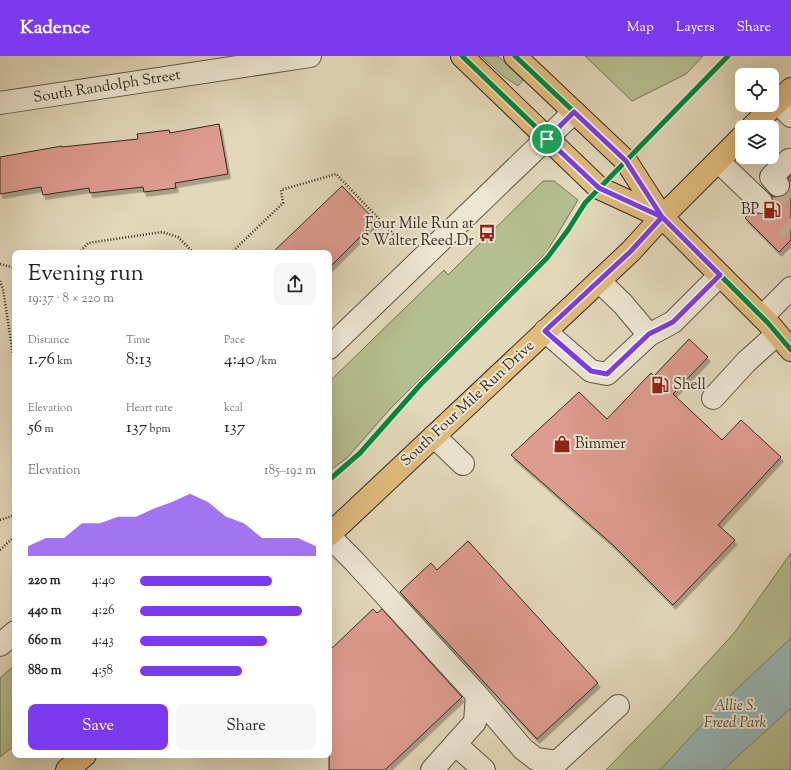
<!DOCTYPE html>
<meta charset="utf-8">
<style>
:root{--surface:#fff;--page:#f6f6f6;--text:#222;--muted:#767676;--accent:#7c3aed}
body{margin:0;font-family:"Sorts Mill Goudy",serif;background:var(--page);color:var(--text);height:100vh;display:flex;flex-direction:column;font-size:15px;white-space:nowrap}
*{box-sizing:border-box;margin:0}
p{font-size:13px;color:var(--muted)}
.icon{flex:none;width:22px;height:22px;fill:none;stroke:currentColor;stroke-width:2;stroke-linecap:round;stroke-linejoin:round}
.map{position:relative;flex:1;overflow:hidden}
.details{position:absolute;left:12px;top:194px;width:320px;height:508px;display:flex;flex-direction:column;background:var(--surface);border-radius:8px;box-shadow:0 4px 16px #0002}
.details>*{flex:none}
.fabs{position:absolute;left:735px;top:12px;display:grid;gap:8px}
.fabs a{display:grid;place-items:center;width:44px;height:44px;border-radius:8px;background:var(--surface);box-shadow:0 4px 16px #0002;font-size:20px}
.pin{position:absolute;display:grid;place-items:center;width:34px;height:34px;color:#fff;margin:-17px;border:2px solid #fff;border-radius:50%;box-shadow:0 1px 4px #0007}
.round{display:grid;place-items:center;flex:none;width:42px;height:42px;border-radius:8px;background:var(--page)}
.summary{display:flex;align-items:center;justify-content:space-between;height:68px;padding:0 16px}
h1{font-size:22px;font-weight:600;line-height:30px}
.metrics{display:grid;grid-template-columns:repeat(3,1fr);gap:6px;height:68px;padding:4px 16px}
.metrics div{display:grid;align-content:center}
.metrics b{font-size:17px;font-weight:600}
.metrics small{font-size:11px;font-weight:400}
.metrics p{font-size:11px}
.chart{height:112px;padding:8px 16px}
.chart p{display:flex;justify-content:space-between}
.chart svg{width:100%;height:72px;margin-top:4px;fill:var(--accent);opacity:.7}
.cta{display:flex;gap:8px;margin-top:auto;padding:8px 16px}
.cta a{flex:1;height:46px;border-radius:8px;background:var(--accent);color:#fff;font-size:16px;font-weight:600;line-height:46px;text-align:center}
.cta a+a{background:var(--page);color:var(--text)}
ul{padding:0 16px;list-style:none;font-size:13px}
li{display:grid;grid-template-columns:64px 48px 1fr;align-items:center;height:30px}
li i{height:10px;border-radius:5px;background:var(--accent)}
header{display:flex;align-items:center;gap:24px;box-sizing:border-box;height:56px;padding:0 20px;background:var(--accent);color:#fff}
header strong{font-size:19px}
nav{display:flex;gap:22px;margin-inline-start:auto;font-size:14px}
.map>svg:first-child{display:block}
.green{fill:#b5be90;stroke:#747458}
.water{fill:#98b8b9;stroke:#707f7c}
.building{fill:#de9b8f;stroke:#332a20;filter:url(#shadow)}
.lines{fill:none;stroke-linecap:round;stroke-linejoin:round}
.minor-tunnel{stroke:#c0b59c;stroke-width:22;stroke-dasharray:22 11;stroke-linecap:butt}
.minor-casing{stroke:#5f5647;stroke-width:24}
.major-casing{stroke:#332a20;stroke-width:24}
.path{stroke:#332a20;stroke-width:2.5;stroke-dasharray:1 2;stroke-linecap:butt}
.minor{stroke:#ede6d3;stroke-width:22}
.major{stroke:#e2bc7e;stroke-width:22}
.cycleway-casing{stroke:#ede6d3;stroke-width:8}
.cycleway{stroke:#00873e;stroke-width:5}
.route-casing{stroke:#fff;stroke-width:8}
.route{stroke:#7c3aed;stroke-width:5}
.labels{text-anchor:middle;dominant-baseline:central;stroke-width:4;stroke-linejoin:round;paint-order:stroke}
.street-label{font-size:15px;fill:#332a20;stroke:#ede6d3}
.poi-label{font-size:15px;fill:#332a20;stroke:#ede6d3;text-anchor:end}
.park-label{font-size:15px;font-style:italic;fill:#544f3c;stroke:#ede6d3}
</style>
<header>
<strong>Kadence</strong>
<nav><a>Map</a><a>Layers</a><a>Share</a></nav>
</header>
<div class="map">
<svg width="791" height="714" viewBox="0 0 791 714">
<defs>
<filter id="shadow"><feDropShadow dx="2.5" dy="4.5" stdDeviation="0" flood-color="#0004"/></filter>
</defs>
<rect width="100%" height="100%" fill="#e3d8bb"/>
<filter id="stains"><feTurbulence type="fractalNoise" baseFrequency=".005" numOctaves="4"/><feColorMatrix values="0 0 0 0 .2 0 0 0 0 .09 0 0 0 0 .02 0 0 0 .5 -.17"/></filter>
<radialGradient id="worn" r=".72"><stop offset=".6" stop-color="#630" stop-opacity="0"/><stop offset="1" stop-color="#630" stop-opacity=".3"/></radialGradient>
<path class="green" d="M481 0H498L523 24 518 30 503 20Z
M585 0H703L686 18 632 45Z
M543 125H554L578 144 546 197 390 353 347 402 329 415V326L444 214 448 219Z
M791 497V714H606L665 653 735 576Z
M15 609V689L0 701V622Z"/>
<path class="water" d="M791 582V652L723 714H660L723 646Z"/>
<path class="building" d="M219 68 228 118 175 127 176 132 144 136 143 131 90 137 89 132 43 139 41 131 0 138V101L62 90V91L138 83 137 78 169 74 170 77Z
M791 119V184L779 196 745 162 752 155 758 158H765L770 155 773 149V143L771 139 774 141H780L786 138 790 133V127L788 122Z
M342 130 376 165 329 212V197H272Z
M689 283 708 301 673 338 722 384 741 364 781 401 718 469 735 484 673 549 613 489 511 399 579 336 607 363 651 317 654 320Z
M468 485 598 627 537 683 400 536 431 507 437 514Z
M373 553 377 557 382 553 462 641 385 714H329V595Z"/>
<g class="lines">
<path class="minor-tunnel" d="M778 129 791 141
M761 146 791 173"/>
<g class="minor-casing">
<path id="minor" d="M777 46 791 60
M0 47 310 0
M718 105 761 146
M778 129 771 121 789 104
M599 225 623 248 649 279
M762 261 791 232
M545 275 591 315 607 318 649 279 673 266 720 219
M329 292 574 56
M713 342 746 306 777 278
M434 380 463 408
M329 480 354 505 477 639 523 693 536 703 557 706 618 650
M0 589 15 576
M455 688 484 714
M432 714 475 666 477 639"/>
</g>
<g class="major-casing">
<path id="major" d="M462 0 599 132 662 161
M515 0 626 105 662 161 768 267 791 294
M752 71 791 33
M329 479 631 195 662 161 742 81
M67 714 85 699"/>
</g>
<path class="path" d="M79 197 88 187 162 176 178 181 194 197
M231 197 283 147 281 134 336 118 403 188
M0 208 15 212
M0 225 3 233 15 312
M0 464 15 459
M0 494 15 480"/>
<use href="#minor" class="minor"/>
<use href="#major" class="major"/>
<g class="cycleway-casing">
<path id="cycleway" d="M462 0 599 132 662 161
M515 0 626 105 662 161 768 267 791 294
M329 424 360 397 421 328 547 202 568 174 585 147 728 0"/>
</g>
<use href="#cycleway" class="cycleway"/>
</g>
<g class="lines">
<g class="route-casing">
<path id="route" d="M547 83 599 132 662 161 631 195 545 275 591 315 607 318 649 278 673 266 720 219 662 161 626 105 574 56 547 83"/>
</g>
<use href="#route" class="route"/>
</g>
<defs>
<g id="fuel-bare" transform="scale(1.38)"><path d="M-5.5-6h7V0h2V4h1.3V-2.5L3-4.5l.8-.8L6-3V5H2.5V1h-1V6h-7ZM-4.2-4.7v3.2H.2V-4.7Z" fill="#8f2418" stroke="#ede6d3" stroke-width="2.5" paint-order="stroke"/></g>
<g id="bus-bare" transform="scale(1.38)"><path d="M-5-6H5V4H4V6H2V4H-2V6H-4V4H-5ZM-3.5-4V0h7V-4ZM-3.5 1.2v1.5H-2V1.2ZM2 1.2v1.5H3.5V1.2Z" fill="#8f2418" stroke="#ede6d3" stroke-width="2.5" paint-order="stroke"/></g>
<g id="shop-bare" transform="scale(1.38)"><path d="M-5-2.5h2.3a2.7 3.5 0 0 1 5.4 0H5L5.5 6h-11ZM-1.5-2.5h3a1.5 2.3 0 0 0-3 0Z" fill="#8f2418" stroke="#ede6d3" stroke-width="2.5" paint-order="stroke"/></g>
</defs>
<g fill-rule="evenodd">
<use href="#fuel-bare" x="772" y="154"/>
<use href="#bus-bare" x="487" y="177"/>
<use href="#fuel-bare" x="660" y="329"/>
<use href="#shop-bare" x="562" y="388"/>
</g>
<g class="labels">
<g class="street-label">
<text transform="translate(107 31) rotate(-9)">South Randolph Street</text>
<text transform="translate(468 348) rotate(-43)">South Four Mile Run Drive</text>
</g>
<g class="poi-label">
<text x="759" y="154">BP</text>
<text x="474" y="168">Four Mile Run at<tspan x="474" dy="17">S Walter Reed Dr</tspan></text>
<text x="673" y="329" text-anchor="start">Shell</text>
<text x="575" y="388" text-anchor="start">Bimmer</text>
</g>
<g class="park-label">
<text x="735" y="650">Allie S.<tspan x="735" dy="17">Freed Park</tspan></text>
</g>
</g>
<rect width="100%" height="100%" filter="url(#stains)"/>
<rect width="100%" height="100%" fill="url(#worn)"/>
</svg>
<div class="fabs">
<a><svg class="icon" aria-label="locate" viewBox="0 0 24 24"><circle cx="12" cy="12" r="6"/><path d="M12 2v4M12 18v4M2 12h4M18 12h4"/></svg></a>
<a><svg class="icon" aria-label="layers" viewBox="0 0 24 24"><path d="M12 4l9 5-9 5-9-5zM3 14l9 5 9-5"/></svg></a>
</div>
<div class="pin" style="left:547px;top:83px;background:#1e9e55"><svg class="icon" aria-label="arrive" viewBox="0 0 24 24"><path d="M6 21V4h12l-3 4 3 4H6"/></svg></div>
<section class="details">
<div class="summary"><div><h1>Evening run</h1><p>19:37 · 8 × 220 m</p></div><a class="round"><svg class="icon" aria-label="share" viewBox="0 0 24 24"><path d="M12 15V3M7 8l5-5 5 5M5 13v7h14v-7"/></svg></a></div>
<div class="metrics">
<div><p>Distance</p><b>1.76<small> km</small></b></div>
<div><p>Time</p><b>8:13</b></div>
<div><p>Pace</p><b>4:40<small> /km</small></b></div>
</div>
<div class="metrics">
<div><p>Elevation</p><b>56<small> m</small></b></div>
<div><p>Heart rate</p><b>137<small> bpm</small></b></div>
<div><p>kcal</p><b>137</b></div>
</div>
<div class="chart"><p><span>Elevation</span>185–192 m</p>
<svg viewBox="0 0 160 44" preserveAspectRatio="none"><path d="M0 44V38L10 33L20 33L30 24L40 24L50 20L60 20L70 15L80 11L90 6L100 11L110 20L120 24L130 33L140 33L150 33L160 38V44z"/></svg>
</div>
<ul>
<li><b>220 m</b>4:40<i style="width:75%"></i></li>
<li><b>440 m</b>4:26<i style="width:92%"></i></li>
<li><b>660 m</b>4:43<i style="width:72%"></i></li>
<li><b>880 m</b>4:58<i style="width:58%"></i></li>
</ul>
<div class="cta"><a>Save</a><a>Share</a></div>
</section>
</div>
